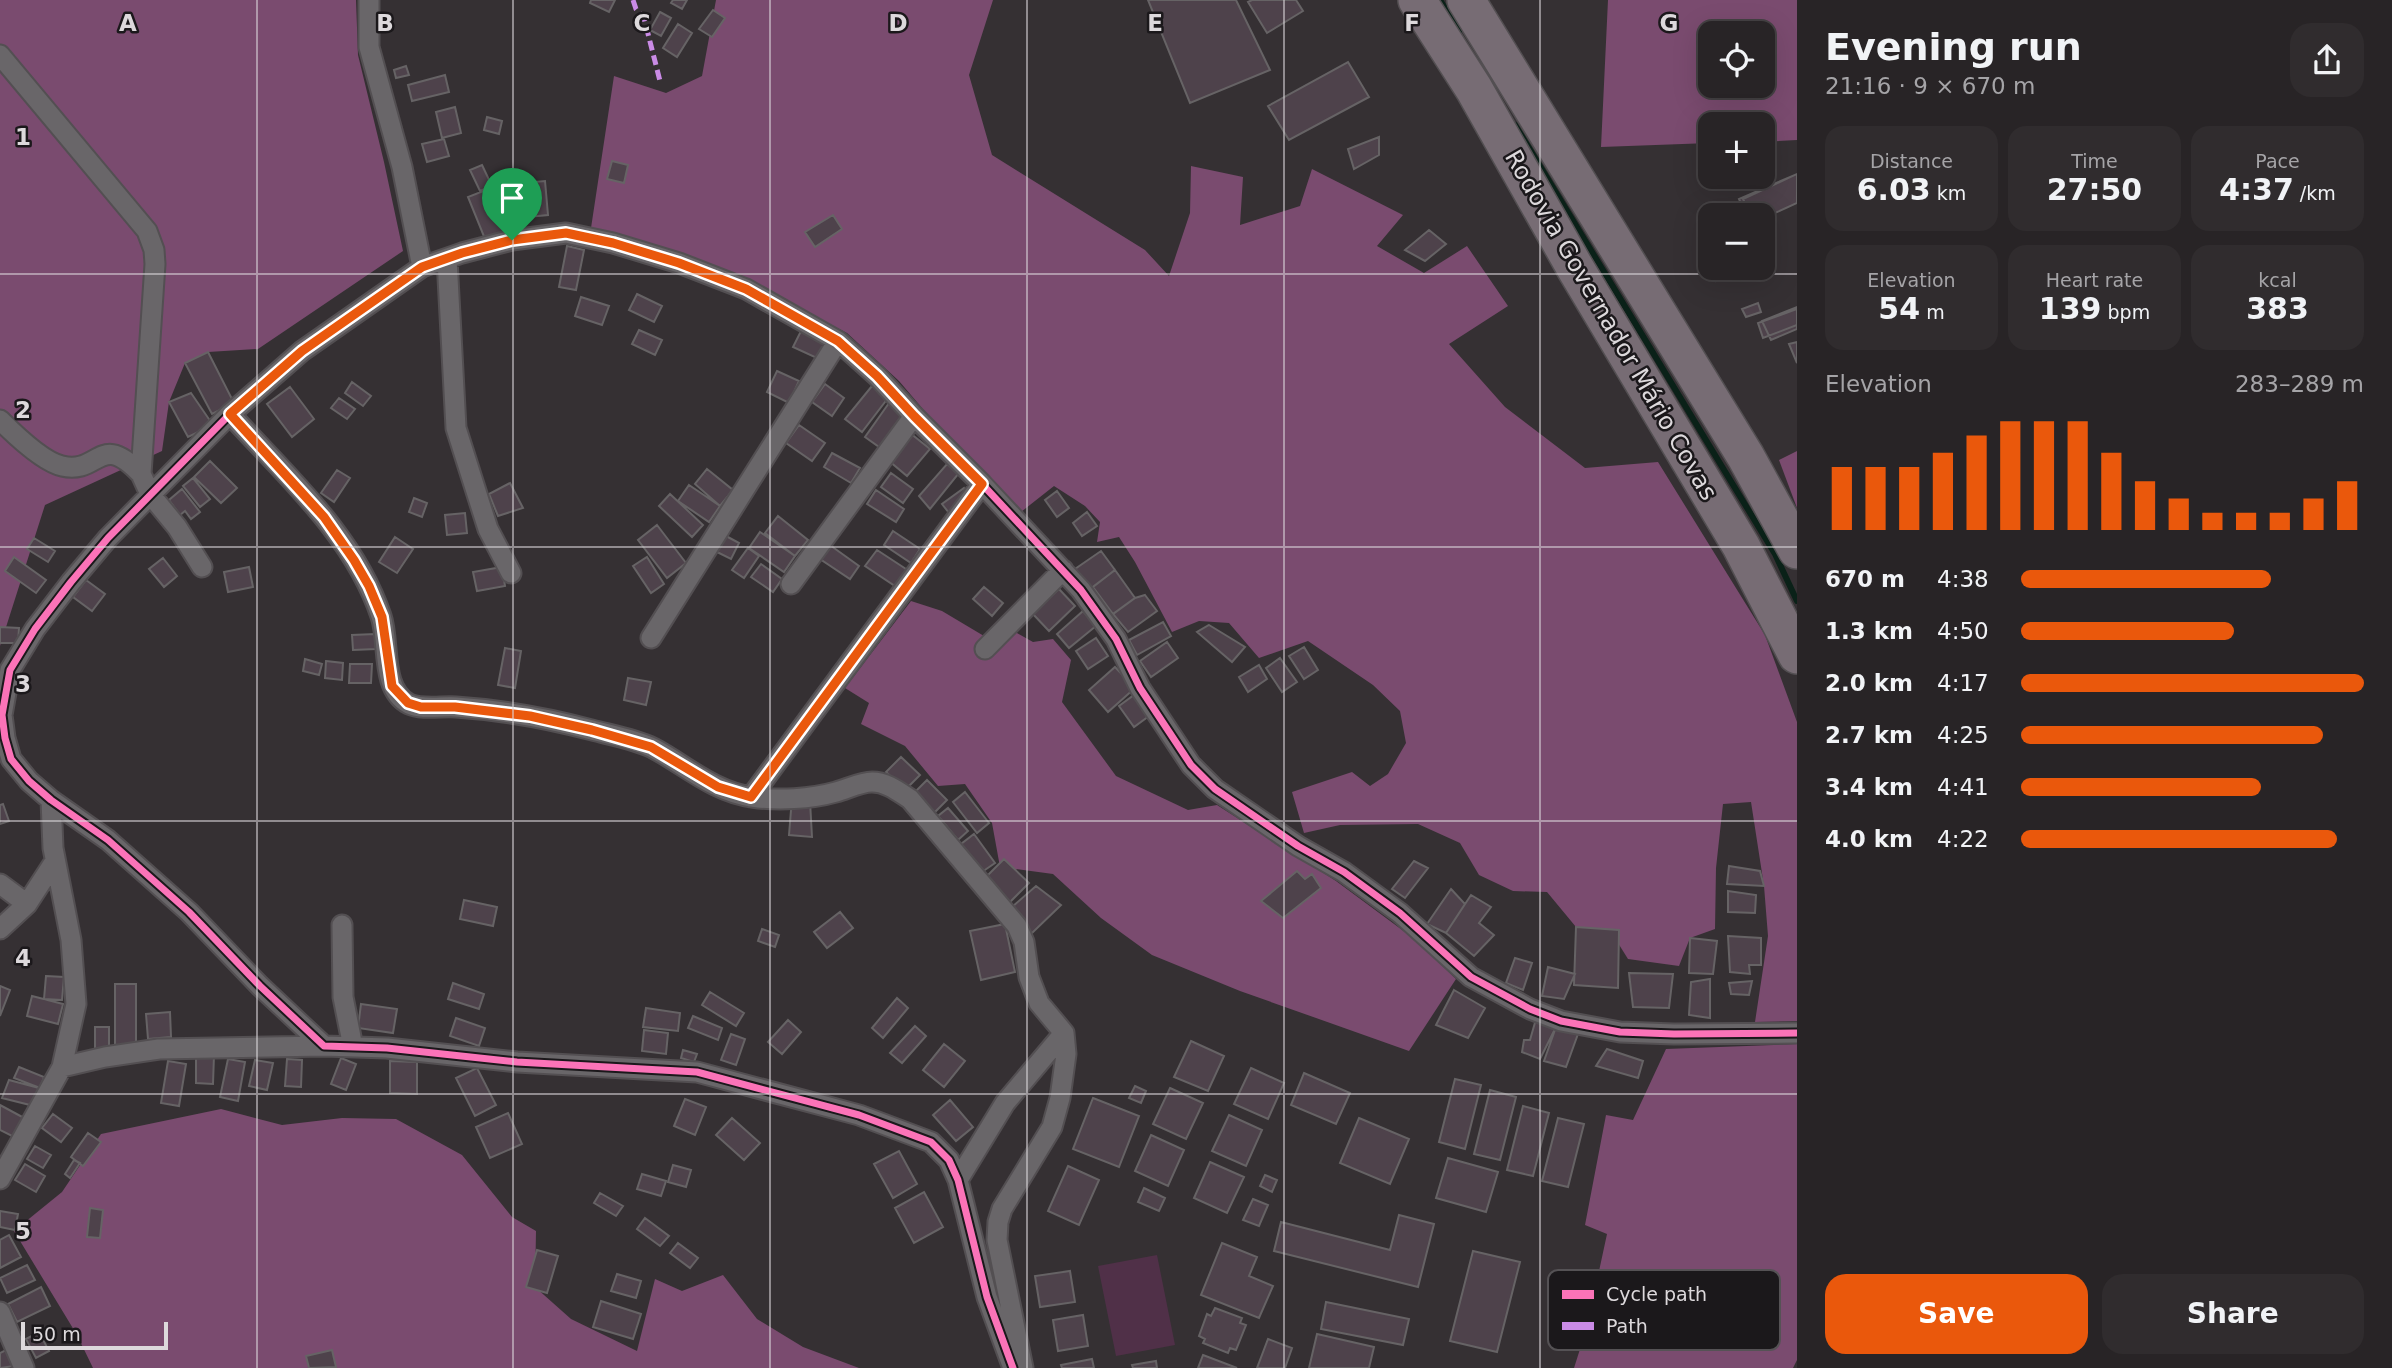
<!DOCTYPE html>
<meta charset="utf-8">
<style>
:root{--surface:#282426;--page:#302c2e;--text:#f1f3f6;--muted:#a5a4a7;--line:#444143;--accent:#ea580c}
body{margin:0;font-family:"DejaVu Sans",sans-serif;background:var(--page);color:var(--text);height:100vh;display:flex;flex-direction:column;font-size:26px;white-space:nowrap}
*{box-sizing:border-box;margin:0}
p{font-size:23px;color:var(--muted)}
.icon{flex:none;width:38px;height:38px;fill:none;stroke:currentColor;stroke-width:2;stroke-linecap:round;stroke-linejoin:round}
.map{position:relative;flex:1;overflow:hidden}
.details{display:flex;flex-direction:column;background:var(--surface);width:595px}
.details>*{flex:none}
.tools{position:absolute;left:1698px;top:21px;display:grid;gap:14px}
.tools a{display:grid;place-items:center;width:77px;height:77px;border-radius:14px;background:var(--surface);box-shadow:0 7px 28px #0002,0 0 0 2px var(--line);font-size:35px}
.scale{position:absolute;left:21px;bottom:18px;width:147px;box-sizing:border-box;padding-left:7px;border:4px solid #ddd9dc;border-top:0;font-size:19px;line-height:24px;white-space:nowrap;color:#ddd9dc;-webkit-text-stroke:5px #1b181b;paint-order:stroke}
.pin{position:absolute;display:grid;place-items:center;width:60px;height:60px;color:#fff;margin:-72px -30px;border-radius:50% 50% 50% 0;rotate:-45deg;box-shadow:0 0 7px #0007}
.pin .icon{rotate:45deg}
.round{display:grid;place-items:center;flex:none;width:74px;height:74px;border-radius:21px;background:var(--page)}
.summary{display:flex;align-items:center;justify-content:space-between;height:119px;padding:0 28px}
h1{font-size:38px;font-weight:800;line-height:52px}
.stats{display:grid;grid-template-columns:repeat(3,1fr);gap:10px;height:119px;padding:7px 28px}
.stats div{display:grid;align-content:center;border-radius:18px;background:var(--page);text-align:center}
.stats b{font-size:30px;font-weight:800}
.stats small{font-size:19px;font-weight:400}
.stats p{font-size:19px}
.chart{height:196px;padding:14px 28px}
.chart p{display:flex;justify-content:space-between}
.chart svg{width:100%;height:126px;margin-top:7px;stroke:var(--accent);stroke-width:6}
.button{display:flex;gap:14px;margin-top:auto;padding:14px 28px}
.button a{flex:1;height:80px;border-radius:21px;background:var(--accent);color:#fff;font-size:28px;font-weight:800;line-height:80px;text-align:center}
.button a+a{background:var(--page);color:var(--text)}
ul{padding:0 28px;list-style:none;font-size:23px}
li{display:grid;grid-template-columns:112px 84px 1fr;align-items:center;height:52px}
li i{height:18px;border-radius:9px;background:var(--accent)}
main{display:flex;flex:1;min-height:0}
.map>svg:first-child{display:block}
.green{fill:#503048}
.forest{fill:#7a4b6f;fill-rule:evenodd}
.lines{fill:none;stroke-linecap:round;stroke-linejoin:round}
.stream{stroke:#0a2118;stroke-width:6}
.building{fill:#4e424b;stroke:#666365;stroke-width:2}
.street-casing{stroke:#534f52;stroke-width:23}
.highway-casing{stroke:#534f52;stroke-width:40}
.street{stroke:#696669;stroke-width:19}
.highway{stroke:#776c74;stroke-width:37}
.quiet{stroke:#ca8be6;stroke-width:5;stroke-dasharray:10 5;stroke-linecap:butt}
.cycleway-casing{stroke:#1b181b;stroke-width:11}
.cycleway{stroke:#fb73b8;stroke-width:7}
.route-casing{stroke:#fff;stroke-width:14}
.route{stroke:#ea580c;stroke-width:9}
.grid{fill:none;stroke:#ddd9dc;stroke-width:2;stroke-opacity:0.55}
.labels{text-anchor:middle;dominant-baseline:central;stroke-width:5;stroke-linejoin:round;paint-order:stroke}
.street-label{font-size:24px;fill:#ddd9dc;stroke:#1b181b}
.key{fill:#1b181b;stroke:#555255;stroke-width:2}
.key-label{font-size:19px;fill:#ddd9dc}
.grid-label{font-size:23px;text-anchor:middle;font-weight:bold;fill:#ddd9dc;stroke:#1b181b;stroke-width:5;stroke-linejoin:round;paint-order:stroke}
</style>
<main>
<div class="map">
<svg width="1797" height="1368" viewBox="0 0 1797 1368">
<rect width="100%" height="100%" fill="#353033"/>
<path class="green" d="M1157 1255 1175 1345 1116 1356 1098 1266Z"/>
<path class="forest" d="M0 0H356L358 55 384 162 403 251 258 349 208 352 185 363 169 402 162 451 45 505 0 646Z
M716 0H993L969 75 992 155 1145 250 1169 276 1190 213 1191 166 1243 177 1240 225 1300 206 1312 169 1403 215 1377 246 1424 273 1467 246 1508 306 1449 344 1505 407 1585 468 1658 462 1765 635 1797 722V1021L1755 1022 1768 936 1764 886 1751 802 1723 804 1716 868 1715 929 1690 938 1679 966 1628 959 1618 943 1576 927 1547 892 1513 891 1479 875 1460 843 1418 824 1340 825 1304 833 1292 792 1352 772 1370 786 1388 774 1406 743 1400 711 1373 685 1308 641 1259 658 1229 623 1199 621 1172 632 1135 562 1119 537 1097 542 1100 522 1085 506 1054 486 1021 512 945 435 899 381 847 333 742 279 649 243 591 228 614 76 666 93 702 76Z
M1608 0H1797V140L1762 142V124H1710V143L1601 147ZM1762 33V86H1710V33Z
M1797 451V508L1779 460Z
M911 601 942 611 989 639 1004 626 1033 642 1053 639 1071 660 1062 702 1116 776 1188 810 1217 805 1336 881 1413 938 1456 979 1409 1051 1240 991 1152 955 1101 918 1053 874 1000 867 992 823 965 784 938 786 905 746 861 724 869 703 845 688Z
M1797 1044V1360L1793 1368H1574L1587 1327 1607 1234 1585 1225 1606 1115 1633 1120 1666 1049Z
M221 1109 282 1125 342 1118 396 1119 462 1155 512 1217 536 1231 535 1287 571 1319 637 1351 655 1279 682 1291 723 1275 757 1319 803 1347 859 1368H93L77 1335 14 1231 62 1192 101 1134Z"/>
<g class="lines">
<path class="stream" d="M1440 0 1459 31
M1515 125 1775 554 1797 601"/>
</g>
<path class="building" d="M591 0H615L609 12 590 3Z
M673 0H687L682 9 671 3Z
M1148 0H1236L1270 70 1190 103Z
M1252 0H1296L1303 11 1267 33 1248 2Z
M713 10 725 18 712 37 699 29Z
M660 12 671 18 661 36 650 30Z
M678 24 692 33 677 57 663 48Z
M1348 62 1369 97 1289 140 1268 106Z
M406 66 409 75 396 78 394 70Z
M445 75 449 92 412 101 408 85Z
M455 107 461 133 442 138 436 112Z
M487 117 502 121 499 134 484 130Z
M1379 137V155L1354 169 1348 149Z
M444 139 449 156 427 162 422 144Z
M612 161 628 165 624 183 607 179Z
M482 165 492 186 480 191 470 170Z
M1797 174V203L1762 219V215H1746L1739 199Z
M1797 174V203L1762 219V215H1751L1743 199Z
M545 181 548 215 528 217 524 183Z
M496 186 512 228 485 239 468 197Z
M833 215 842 229 815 247 805 232Z
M1429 230 1446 244 1425 261 1405 250Z
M567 246 584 250 576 290 559 287Z
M1710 265V268H1722L1727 276 1716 281 1708 266Z
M637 294 662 306 654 322 629 310Z
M581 297 609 306 602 325 575 316Z
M1758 303 1761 312 1746 317 1742 309Z
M1797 307V329L1771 340 1762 321Z
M1797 309V325L1763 338 1758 323Z
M639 330 662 340 655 355 632 344Z
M801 331 827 343 819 359 793 347Z
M1797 342V363L1789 344Z
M208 352 234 403 212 414 185 363Z
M777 371 799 381 789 403 767 392Z
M352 382 371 396 363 406 345 393Z
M825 384 844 398 832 416 812 402Z
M872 386 888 398 862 432 845 419Z
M290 387 314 419 292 437 267 404Z
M191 393 213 425 188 437 169 402Z
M339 398 355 409 347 419 331 408Z
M889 403 907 414 882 449 865 437Z
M799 425 825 443 812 461 786 443Z
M910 433 930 449 907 476 888 460Z
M832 453 860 468 851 483 824 467Z
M210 461 237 488 221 503 194 477Z
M947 464 959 473 930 509 919 496Z
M707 469 733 490 720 506 695 484Z
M337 470 350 478 334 502 321 493Z
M891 473 913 489 903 503 881 487Z
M193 478 210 499 200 507 183 486Z
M510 483 523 508 498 516 489 494Z
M689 485 720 506 709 522 678 501Z
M964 488 970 498 949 513 942 504Z
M182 489 200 512 191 519 185 511 180 515 169 500Z
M876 490 904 509 896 522 867 504Z
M1057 491 1069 508 1057 517 1045 500Z
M670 494 703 525 692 537 659 506Z
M414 498 427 503 422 517 409 512Z
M1087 512 1097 526 1082 536 1073 523Z
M465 513 467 533 447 535 445 515Z
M778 516 808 540 795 556 765 533Z
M657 525 686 563 667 578 638 540Z
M893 531 920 549 911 563 884 545Z
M760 532 795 556 784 572 749 548Z
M726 536 739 543 731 559 717 552Z
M395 537 413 549 397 573 379 562Z
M34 538 55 551 48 562 27 549Z
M827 543 859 566 850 579 817 557Z
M748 548 759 556 744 578 732 570Z
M877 550 909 571 898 588 865 566Z
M1101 551 1115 570 1090 589 1075 569Z
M14 557 46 580 36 593 5 571Z
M647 557 664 584 651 593 633 566Z
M163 558 177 576 164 587 149 569Z
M761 564 782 579 773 592 751 577Z
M249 567 253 587 228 592 224 572Z
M502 567 505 586 477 591 473 572Z
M1115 570 1135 598 1113 614 1093 587Z
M86 580 105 594 92 611 73 597Z
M984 587 1003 603 992 616 973 599Z
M1059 589 1075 606 1049 631 1032 613Z
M1145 595 1157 611 1128 632 1113 614 1135 598Z
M1083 611 1096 626 1069 648 1057 634Z
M1163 622 1171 636 1137 655 1129 640Z
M1209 625 1245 647 1232 662 1197 632Z
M0 627 19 628 18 643H0Z
M375 634 376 649 353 650 352 635Z
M1096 638 1108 656 1088 669 1076 651Z
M1167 642 1178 658 1151 677 1140 661Z
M1304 647 1318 670 1304 679 1289 656Z
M505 648 521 651 515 688 498 685Z
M1280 658 1297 682 1282 692 1266 668Z
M305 659 322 664 319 675 303 671Z
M326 661 343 663 342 680 325 678Z
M350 664H372L371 683H349Z
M1259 665 1267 679 1248 692 1239 677Z
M1115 667 1135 688 1108 712 1089 690Z
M628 678 651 682 646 705 624 700Z
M1134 695 1149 716 1134 727 1119 706Z
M901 757 920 775 905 790 886 772Z
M927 780 947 800 934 813 914 793Z
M965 792 989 823 977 833 953 802Z
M792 798 810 801 812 837 789 835Z
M3 804 9 821 0 824V805Z
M948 808 968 831 958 840 938 816Z
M974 834 995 863 982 872 961 844Z
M1004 859 1029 883 1009 903 984 879Z
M1414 861 1428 868 1405 898 1392 889Z
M1729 866 1760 871 1764 886 1727 884Z
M1297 871 1305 879 1312 874 1321 888 1283 918 1261 901Z
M1036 886 1061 905 1030 935 1012 907Z
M1451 889 1465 904 1446 933 1427 924Z
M1728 891 1756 895 1755 913 1728 912Z
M1471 895 1491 907 1479 923 1494 935 1474 956 1446 933Z
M464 900 497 907 493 926 460 919Z
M840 912 853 928 827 948 814 932Z
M1005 924 1015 972 981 980 970 931Z
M1576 927 1619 930 1618 988 1574 985Z
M762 929 779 935 775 947 758 941Z
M1728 936 1761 938V965H1749L1750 974 1730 972Z
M1690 938 1717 941 1713 974 1689 973Z
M1515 958 1532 963 1523 990 1506 983Z
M1548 967 1575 974 1564 999 1542 996Z
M1629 973 1673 974 1669 1008 1633 1007Z
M46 976 64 977 62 1000 44 999Z
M1710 979V1018L1689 1015 1691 982Z
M1752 981 1749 995 1731 994 1729 983Z
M453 983 484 994 479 1009 448 999Z
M115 984H136V1050H115Z
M0 986 10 990 0 1016Z
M1454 990 1485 1008 1468 1038 1436 1025Z
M710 992 744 1013 736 1026 702 1005Z
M32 996 63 1004 58 1024 27 1016Z
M897 998 908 1008 883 1038 872 1028Z
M361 1004 397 1009 393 1033 358 1028Z
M646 1008 680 1013 678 1031 643 1027Z
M170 1012 171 1037 148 1039 146 1014Z
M693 1016 722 1028 718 1040 688 1028Z
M456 1018 485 1028 479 1046 450 1036Z
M1536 1019 1556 1027 1540 1059 1522 1052 1524 1040H1530Z
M788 1020 801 1032 782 1054 768 1042Z
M915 1026 926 1036 902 1063 890 1053Z
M95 1027H109V1054L95 1053Z
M1556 1027 1578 1034 1566 1067 1544 1061Z
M644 1030 668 1033 666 1054 642 1051Z
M731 1034 745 1039 736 1065 721 1060Z
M1191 1041 1224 1056 1208 1091 1174 1077Z
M944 1044 965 1061 944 1087 923 1070Z
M1607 1049 1643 1061 1638 1078 1596 1066Z
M683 1050 697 1054 694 1062 681 1058Z
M196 1055H214L213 1084 196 1083Z
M341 1058 356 1064 346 1090 331 1084Z
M228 1059 245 1062 238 1101 220 1097Z
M287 1059 302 1060 301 1087 285 1086Z
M255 1060 273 1063 267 1090 249 1086Z
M168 1061 186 1064 179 1106 161 1103Z
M390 1061 417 1062V1094L390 1093Z
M19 1067 44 1077 40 1088 14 1078Z
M477 1068 496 1105 475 1116 456 1078Z
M1251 1068 1284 1083 1268 1119 1234 1104Z
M1304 1073 1350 1093 1336 1124 1291 1105Z
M1455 1079 1481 1085 1465 1149 1439 1142Z
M9 1080 39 1088 34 1106 2 1098Z
M1135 1086 1146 1091 1141 1103 1129 1098Z
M1170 1088 1203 1103 1186 1139 1153 1124Z
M1490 1090 1516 1097 1500 1160 1474 1154Z
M1093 1098 1139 1116 1119 1167 1073 1149Z
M685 1099 706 1107 695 1135 674 1126Z
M950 1100 973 1127 956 1141 933 1115Z
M0 1105 26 1119 16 1138 0 1130Z
M1523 1106 1549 1113 1533 1176 1507 1170Z
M508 1113 522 1144 490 1158 476 1127Z
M53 1114 72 1128 61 1142 42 1128Z
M1229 1115 1262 1130 1246 1166 1212 1151Z
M732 1118 760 1143 744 1160 716 1135Z
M1359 1118 1409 1139 1390 1184 1340 1163Z
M1558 1118 1584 1124 1568 1187 1542 1181Z
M88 1133 101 1142 83 1166 71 1157Z
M1151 1135 1184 1150 1168 1186 1135 1171Z
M35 1146 51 1155 43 1168 27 1159Z
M899 1151 917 1184 893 1198 874 1164Z
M1448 1158 1498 1172 1486 1212 1436 1198Z
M74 1160 80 1163 70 1178 65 1174Z
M1210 1162 1244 1177 1227 1213 1194 1198Z
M25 1164 45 1176 36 1192 15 1180Z
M673 1165 691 1170 686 1187 668 1182Z
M1068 1166 1099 1180 1079 1225 1048 1211Z
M642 1174 666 1181 661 1196 637 1189Z
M1265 1175 1277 1180 1272 1192 1260 1186Z
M1144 1188 1165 1198 1159 1211 1138 1202Z
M924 1192 943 1227 914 1243 895 1208Z
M600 1193 623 1206 616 1216 594 1203Z
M1253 1199 1268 1205 1259 1226 1243 1220Z
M90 1208 103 1210 100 1238 87 1237Z
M0 1211 18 1214 15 1230 0 1227Z
M1399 1215 1434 1224 1418 1287 1274 1251 1281 1222 1390 1250Z
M645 1218 669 1236 660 1246 637 1229Z
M9 1235 21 1257 0 1268V1240Z
M678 1243 698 1258 690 1268 670 1253Z
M1222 1243 1257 1257 1249 1276 1273 1286 1259 1318 1201 1295Z
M537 1250 558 1256 547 1293 526 1287Z
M1473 1251 1520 1262 1497 1352 1450 1341Z
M27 1265 35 1280 7 1293 0 1278Z
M1070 1271 1075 1302 1040 1307 1035 1276Z
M617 1274 641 1281 636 1298 611 1291Z
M41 1287 50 1306 17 1322 8 1304Z
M601 1301 641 1314 633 1339 593 1327Z
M1326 1302 1409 1319 1403 1345 1321 1329Z
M1215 1308 1242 1318 1240 1323 1246 1325 1236 1350 1230 1348 1228 1353 1203 1343 1205 1339 1199 1336 1207 1314 1211 1316Z
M1083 1315 1088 1346 1058 1351 1053 1320Z
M39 1332 49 1351 36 1358 26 1339Z
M1317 1334 1374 1347 1369 1368H1309Z
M1268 1339 1292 1348 1285 1368H1257Z
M6 1350 14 1366 0 1368V1353Z
M332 1350 336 1367 309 1368 306 1356Z
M1203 1355 1237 1368H1198Z
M1092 1359 1094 1368H1062L1061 1365Z
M1156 1361 1157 1368H1133L1132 1365Z"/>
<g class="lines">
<g class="street-casing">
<path id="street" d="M369 0V47L402 167 422 267
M0 55 147 231 154 250 155 264 141 474 150 494 177 527 202 567
M447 259 456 428 488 529 511 573
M230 414C285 475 354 535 381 616 390 642 380 689 409 704 422 710 442 706 456 707 502 710 547 718 592 730 611 735 635 739 653 748 685 765 714 792 752 797 778 801 811 799 836 792 847 789 861 782 872 782 887 782 899 792 910 799L1017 926 1024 942 1029 977 1039 1003 1064 1033 1066 1054 1060 1098 1052 1127 1002 1209 998 1222 997 1240 1023 1368
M0 420C14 434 43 462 62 466 100 475 99 430 141 474
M791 584 914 416
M651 638 838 341
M985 649 1063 570
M751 797 982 484
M0 884 27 904
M342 925 343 997 353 1047
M0 929 27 904 55 861
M62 1067 105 1057 159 1049 324 1046
M0 1179 62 1067 76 1004 71 940 53 848 51 800
M958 1180 1005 1103 1064 1033
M0 1312 24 1368
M1013 1368 987 1297 958 1180 949 1160 931 1142 859 1115 697 1072 517 1062 387 1048 324 1046 260 986 189 912 108 840 51 800 29 781 11 759 5 738 2 715 10 670 35 629 71 582 108 538 230 414 302 351 422 267 462 253 512 240 566 233 613 243 679 263 746 289 838 341 877 376 914 416 982 484 1081 590 1116 639 1140 688 1191 765 1215 789 1298 846 1344 872 1400 913 1471 977 1530 1009 1561 1021 1620 1032 1674 1034 1797 1033"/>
</g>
<g class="highway-casing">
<path id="highway" d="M1417 0 1474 89 1574 266 1741 546 1797 655
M1466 0 1746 457 1797 550"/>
</g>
<use href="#street" class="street"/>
<use href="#highway" class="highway"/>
<path class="quiet" d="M633 0 636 9 644 18 660 81"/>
<g class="cycleway-casing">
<path id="cycleway" d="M1013 1368 987 1297 958 1180 949 1160 931 1142 859 1115 697 1072 517 1062 387 1048 324 1046 260 986 189 912 108 840 51 800 29 781 11 759 5 738 2 715 10 670 35 629 71 582 108 538 230 414 302 351 422 267 462 253 512 240 566 233 613 243 679 263 746 289 838 341 877 376 914 416 982 484 1081 590 1116 639 1140 688 1191 765 1215 789 1298 846 1344 872 1400 913 1471 977 1530 1009 1561 1021 1620 1032 1674 1034 1797 1033"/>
</g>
<use href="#cycleway" class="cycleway"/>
</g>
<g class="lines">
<g class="route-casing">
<path id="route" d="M566 233 613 243 679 263 746 289 838 341 877 376 914 416 982 484 751 797 718 787 651 747 592 730 530 716 455 707H421L408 703 392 686 382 617 369 586 354 560 324 517 230 414 302 351 422 267 462 253 512 240Z"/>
</g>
<use href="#route" class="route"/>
</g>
<path class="grid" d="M257 0V1368M513 0V1368M770 0V1368M1027 0V1368M1284 0V1368M1540 0V1368M0 274H1797M0 547H1797M0 821H1797M0 1094H1797"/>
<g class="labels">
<g class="street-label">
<text transform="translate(1611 325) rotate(60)">Rodovia Governador Mário Covas</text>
</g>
</g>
<rect x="1548" y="1270" width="232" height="80" rx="10" class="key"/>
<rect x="1562" y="1290" width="32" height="9" fill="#fb73b8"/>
<rect x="1562" y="1322" width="32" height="8" fill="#ca8be6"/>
<g class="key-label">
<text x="1606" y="1301">Cycle path</text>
<text x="1606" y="1333">Path</text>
</g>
<g class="grid-label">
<text x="128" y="31">A</text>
<text x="385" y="31">B</text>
<text x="642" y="31">C</text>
<text x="898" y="31">D</text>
<text x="1155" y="31">E</text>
<text x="1412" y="31">F</text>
<text x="1669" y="31">G</text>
<text x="23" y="145">1</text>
<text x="23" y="418">2</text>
<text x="23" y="692">3</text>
<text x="23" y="966">4</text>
<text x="23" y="1239">5</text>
</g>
</svg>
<div class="tools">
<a><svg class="icon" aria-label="locate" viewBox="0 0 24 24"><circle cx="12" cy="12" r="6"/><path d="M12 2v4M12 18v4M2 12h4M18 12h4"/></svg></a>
<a>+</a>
<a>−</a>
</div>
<div class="scale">50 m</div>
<div class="pin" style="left:512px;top:240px;background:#1e9e55"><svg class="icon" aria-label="arrive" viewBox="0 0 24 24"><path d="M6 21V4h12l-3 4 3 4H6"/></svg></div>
</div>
<section class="details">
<div class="summary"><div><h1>Evening run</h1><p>21:16 · 9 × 670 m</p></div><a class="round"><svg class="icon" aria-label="share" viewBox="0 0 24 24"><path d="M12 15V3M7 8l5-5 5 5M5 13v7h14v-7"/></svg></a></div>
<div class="stats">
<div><p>Distance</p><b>6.03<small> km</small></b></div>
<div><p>Time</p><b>27:50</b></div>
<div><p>Pace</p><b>4:37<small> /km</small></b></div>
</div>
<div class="stats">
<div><p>Elevation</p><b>54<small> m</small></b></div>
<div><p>Heart rate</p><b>139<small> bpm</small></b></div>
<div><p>kcal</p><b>383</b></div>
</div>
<div class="chart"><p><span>Elevation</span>283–289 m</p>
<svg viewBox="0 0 160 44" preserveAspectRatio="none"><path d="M5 44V22M15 44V22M25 44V22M35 44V17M45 44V11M55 44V6M65 44V6M75 44V6M85 44V17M95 44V27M105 44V33M115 44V38M125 44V38M135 44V38M145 44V33M155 44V27"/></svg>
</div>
<ul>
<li><b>670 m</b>4:38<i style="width:73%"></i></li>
<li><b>1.3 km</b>4:50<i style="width:62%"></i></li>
<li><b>2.0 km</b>4:17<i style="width:100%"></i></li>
<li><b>2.7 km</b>4:25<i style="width:88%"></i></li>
<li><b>3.4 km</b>4:41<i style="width:70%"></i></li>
<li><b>4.0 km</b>4:22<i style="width:92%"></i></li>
</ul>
<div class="button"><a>Save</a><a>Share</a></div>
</section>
</main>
